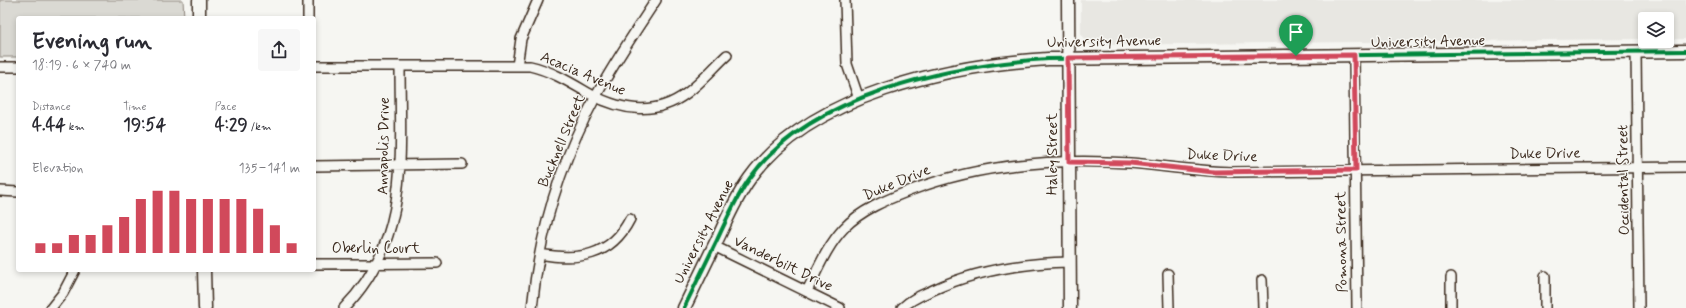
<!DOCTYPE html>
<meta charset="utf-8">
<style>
:root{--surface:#fff;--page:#f7f7f7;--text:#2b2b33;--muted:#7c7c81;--accent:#d1495b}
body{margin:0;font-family:Mynerve,sans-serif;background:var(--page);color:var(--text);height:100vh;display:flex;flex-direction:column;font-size:15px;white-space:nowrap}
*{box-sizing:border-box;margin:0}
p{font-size:13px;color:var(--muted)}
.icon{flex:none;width:22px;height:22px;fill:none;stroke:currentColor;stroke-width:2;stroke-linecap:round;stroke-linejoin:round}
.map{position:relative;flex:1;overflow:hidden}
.sheet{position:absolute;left:16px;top:16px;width:300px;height:256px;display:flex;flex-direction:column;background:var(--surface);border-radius:4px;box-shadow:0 2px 6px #0003}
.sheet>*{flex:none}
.fabs{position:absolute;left:1638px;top:12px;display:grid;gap:8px}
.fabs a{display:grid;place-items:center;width:36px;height:36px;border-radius:4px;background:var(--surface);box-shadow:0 2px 6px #0003;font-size:20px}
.pin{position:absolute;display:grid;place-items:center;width:34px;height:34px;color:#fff;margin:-41px -17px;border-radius:50% 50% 50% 0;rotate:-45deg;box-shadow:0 0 4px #0007}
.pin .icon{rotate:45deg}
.round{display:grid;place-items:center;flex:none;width:42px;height:42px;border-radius:4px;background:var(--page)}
.headline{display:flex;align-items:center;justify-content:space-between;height:68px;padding:0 16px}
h1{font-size:22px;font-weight:700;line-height:30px}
.figures{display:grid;grid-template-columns:repeat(3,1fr);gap:6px;height:68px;padding:4px 16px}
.figures div{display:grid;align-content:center}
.figures b{font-size:17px;font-weight:700}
.figures small{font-size:11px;font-weight:400}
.figures p{font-size:11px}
.chart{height:112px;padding:8px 16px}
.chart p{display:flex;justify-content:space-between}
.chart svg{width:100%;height:72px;margin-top:4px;stroke:var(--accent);stroke-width:6}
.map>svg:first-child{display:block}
.built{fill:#e8e7e2}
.green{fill:#dad9d3;stroke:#8a8278}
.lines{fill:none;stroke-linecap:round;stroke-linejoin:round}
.street-casing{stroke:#3b2a1e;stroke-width:12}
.secondary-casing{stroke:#3b2a1e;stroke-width:15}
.street{stroke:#f6f6f2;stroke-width:9}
.secondary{stroke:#f6f6f2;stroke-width:12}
.cycleway-casing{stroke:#f6f6f2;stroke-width:6}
.cycleway{stroke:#00873e;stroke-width:4}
.route-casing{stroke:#fff;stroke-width:8}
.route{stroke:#d1495b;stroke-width:5}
.labels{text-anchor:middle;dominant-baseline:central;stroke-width:3;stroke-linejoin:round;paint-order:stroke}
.street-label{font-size:15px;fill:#3b2a1e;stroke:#f6f6f2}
</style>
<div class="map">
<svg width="1686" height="308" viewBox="0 0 1686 308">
<rect width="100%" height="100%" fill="#f6f6f2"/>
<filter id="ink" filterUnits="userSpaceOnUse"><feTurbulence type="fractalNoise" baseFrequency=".025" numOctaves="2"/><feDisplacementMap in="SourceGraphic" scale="8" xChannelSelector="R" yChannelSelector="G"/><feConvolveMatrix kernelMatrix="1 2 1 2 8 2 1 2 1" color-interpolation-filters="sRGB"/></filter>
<g filter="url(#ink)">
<path class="built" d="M1081 0H1686V39H1667V19H1645V39L1092 45 1088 44 1081 35Z"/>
<path class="green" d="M0 0H183L184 18H18V57H0Z"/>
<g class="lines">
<g class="street-casing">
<path id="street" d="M308 0V18
M845 0 847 64 859 99
M1636 52 1639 308
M1354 55 1357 308
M314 66H530C552 71 571 83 590 94 622 111 657 116 687 93 702 82 714 67 727 55
M517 66 521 39 538 0
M0 67H18
M314 166 462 164
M0 191 18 192
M714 246 840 308
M540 254C577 261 611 257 630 219
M314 264 437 263
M1168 274 1169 308
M1545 276V308
M1451 277V308
M1262 280 1263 308
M807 291C818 269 827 246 844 228 861 210 886 200 909 191 979 164 1055 158 1130 163 1164 166 1198 171 1232 172L1686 167
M51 308 63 293 75 270
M344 308C411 240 400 153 400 66
M532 308C539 234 560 163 595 98 613 64 635 32 656 0
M902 308C911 299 922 295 933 290 976 270 1023 263 1070 262"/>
</g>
<g class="secondary-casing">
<path id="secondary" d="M199 0V18
M1068 0 1070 308
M204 270 205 308
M684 308C695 285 706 263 717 240 727 219 736 197 750 178 810 94 950 65 1048 59L1686 51"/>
</g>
<use href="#street" class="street"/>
<use href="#secondary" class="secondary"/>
<g class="cycleway-casing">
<path id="cycleway" d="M684 308C695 285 706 263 717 240 727 219 736 197 750 178 810 94 950 65 1048 59L1686 51"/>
</g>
<use href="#cycleway" class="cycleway"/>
</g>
</g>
<g class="lines" filter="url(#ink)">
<g class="route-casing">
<path id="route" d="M1354 55 1356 170 1214 172 1130 163 1069 162 1068 58Z"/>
</g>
<use href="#route" class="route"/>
</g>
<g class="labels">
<g class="street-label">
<text transform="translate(1104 42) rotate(-1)">University Avenue</text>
<text transform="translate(1428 42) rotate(-1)">University Avenue</text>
<text transform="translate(583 74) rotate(23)">Acacia Avenue</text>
<text transform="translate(562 141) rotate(-67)">Bucknell Street</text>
<text transform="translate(384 146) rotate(-89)">Annapolis Drive</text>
<text transform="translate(1053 154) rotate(-90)">Haley Street</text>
<text transform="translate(1545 154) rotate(-1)">Duke Drive</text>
<text transform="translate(1222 156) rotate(2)">Duke Drive</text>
<text transform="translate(1624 180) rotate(-91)">Occidental Street</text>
<text transform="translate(897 183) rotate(-23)">Duke Drive</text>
<text transform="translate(704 232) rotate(-63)">University Avenue</text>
<text transform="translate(1342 242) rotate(-91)">Pomona Street</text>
<text x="376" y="249">Oberlin Court</text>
<text transform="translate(783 264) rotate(26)">Vanderbilt Drive</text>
</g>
</g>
</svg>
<div class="fabs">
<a><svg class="icon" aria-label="layers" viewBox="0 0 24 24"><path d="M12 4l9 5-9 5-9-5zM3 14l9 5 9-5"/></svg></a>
</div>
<div class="pin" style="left:1296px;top:56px;background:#1e9e55"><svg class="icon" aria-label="arrive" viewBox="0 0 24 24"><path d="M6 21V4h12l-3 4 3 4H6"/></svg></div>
<section class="sheet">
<div class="headline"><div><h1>Evening run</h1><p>18:19 · 6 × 740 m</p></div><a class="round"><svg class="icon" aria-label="share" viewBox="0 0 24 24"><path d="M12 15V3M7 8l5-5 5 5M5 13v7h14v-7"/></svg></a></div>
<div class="figures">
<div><p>Distance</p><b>4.44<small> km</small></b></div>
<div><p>Time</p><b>19:54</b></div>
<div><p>Pace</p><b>4:29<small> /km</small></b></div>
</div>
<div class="chart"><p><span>Elevation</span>135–141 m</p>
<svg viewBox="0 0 160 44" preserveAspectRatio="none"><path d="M5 44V38M15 44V38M25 44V33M35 44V33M45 44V27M55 44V22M65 44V11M75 44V6M85 44V6M95 44V11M105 44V11M115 44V11M125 44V11M135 44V17M145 44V27M155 44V38"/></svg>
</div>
</section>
</div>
